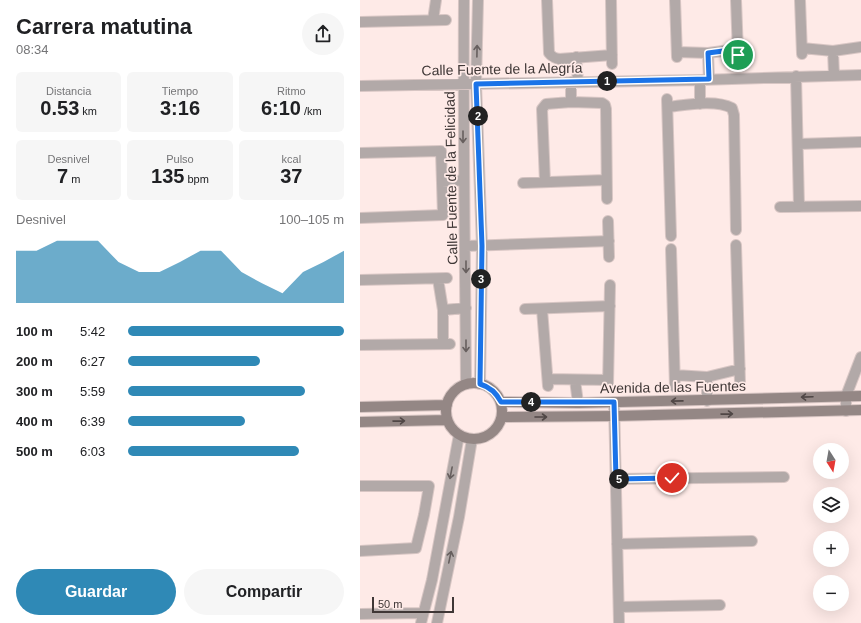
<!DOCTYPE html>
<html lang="es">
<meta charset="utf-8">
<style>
:root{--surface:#fff;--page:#f6f6f6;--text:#202124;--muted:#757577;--accent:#2f89b6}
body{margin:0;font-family:Arial,sans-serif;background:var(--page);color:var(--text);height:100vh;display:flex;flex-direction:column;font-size:15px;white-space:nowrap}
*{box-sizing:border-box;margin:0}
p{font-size:13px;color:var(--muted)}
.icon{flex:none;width:22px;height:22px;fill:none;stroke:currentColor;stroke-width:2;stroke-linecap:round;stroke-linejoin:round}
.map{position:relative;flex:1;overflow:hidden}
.panel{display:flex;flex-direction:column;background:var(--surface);width:360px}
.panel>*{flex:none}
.needle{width:26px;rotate:169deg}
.controls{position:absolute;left:453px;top:443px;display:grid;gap:8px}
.controls a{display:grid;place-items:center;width:36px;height:36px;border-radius:50%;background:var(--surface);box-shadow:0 4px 16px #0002;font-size:20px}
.scale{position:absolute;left:12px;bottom:10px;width:82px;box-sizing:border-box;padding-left:4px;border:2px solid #3f3736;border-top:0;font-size:11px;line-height:14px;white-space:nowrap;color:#3f3736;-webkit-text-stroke:3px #feeae7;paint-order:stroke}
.pin{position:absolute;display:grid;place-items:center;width:34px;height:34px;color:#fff;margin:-17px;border:2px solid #fff;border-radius:50%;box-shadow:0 1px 4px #0007}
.km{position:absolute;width:20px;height:20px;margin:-10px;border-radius:50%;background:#222;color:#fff;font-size:11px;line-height:20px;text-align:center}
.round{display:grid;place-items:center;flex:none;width:42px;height:42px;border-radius:21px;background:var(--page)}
.overview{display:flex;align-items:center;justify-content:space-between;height:68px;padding:0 16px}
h1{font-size:22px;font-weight:800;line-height:30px}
.metrics{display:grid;grid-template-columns:repeat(3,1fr);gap:6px;height:68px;padding:4px 16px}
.metrics div{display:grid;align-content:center;border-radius:6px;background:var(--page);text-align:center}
.metrics b{font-size:20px;font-weight:800}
.metrics small{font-size:11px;font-weight:400}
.metrics p{font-size:11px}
.chart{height:112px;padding:8px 16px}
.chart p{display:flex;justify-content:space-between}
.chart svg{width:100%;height:72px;margin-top:4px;fill:var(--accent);opacity:.7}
.primary-button{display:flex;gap:8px;margin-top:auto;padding:8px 16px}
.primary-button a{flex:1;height:46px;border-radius:24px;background:var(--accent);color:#fff;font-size:16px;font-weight:800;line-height:46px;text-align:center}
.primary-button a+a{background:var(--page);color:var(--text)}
ul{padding:0 16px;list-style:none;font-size:13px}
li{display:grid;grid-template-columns:64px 48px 1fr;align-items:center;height:30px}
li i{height:10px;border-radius:5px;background:var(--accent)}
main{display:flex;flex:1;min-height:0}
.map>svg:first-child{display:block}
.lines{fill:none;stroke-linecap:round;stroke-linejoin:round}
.street-casing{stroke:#d8c6c4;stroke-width:12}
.secondary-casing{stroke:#d8c6c4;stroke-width:12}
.street{stroke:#b2a9a8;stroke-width:10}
.secondary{stroke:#948785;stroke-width:10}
.oneway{stroke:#675f5e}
.oneway2{stroke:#504746}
.route-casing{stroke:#fff;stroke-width:8}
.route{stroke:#1a73e8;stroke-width:5}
.labels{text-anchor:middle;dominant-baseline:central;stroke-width:3.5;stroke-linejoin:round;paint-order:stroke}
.street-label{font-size:14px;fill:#3f3736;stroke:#feeae7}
</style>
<main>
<section class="panel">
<div class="overview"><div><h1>Carrera matutina</h1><p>08:34</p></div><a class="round"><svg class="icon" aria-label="share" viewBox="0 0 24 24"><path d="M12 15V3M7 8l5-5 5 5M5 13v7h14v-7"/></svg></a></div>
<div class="metrics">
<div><p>Distancia</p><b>0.53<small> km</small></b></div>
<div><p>Tiempo</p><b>3:16</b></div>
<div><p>Ritmo</p><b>6:10<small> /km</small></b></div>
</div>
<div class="metrics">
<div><p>Desnivel</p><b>7<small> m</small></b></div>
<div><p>Pulso</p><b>135<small> bpm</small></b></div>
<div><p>kcal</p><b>37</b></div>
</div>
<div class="chart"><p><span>Desnivel</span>100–105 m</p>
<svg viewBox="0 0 160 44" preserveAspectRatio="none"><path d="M0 44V12L10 12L20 6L30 6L40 6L50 19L60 25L70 25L80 19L90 12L100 12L110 25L120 32L130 38L140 25L150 19L160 12V44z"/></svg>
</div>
<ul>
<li><b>100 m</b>5:42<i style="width:100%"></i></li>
<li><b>200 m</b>6:27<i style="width:61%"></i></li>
<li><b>300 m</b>5:59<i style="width:82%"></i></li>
<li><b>400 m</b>6:39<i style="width:54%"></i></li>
<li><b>500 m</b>6:03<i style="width:79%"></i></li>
</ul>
<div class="primary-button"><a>Guardar</a><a>Compartir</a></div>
</section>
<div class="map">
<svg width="501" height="623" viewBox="0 0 501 623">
<rect width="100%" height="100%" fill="#feeae7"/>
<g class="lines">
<g class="street-casing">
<path id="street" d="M104 0C103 128 105 256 106 384
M118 0 116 84 122 246 120 384
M187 0 189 53C192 57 194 58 199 59L252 55
M251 0 252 64
M315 0 317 57
M376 0 378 54
M440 0 442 54
M73 20 76 0
M0 22 86 20
M442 48 473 51 501 47
M473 51 474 75
M317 52 348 53 378 49
M348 53 349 79
M216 57 218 81
M436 76 439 207
M340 80V104
M211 82V102
M0 86 340 80 501 75
M307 99 311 236
M308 107C326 105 355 99 372 108L374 115 376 230
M438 144 501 142
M0 153 81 151 83 215 0 218
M82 182 103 180
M185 182 182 109 186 104 211 102 242 103 245 105 246 109 247 199
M163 183 245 180
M420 207 501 206
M248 221 249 257
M376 245 380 383
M106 246 249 241
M311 249 315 387
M78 279 83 310V344
M0 280 87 278
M165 309 250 306
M182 309 188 386
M83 310 106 308
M0 345 90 344
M315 375 347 377 380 369
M347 377V401
M188 379 248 380
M215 380 218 403
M248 385 250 285
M254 402 259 623
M486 411V396L501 357
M256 479 424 477
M0 486H69L64 515 56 548 0 551
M257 544 392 541
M259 607 360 605
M0 614 62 613
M61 623 72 580 99 435
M77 623 99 517 112 439"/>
</g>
<g class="secondary-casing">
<path id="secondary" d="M86 411a28 28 0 1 1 56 0a28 28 0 1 1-56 0Z
M141 402 218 403 501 396
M0 407 87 405
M142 417 254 416 501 410
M0 422 87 420"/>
</g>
<use href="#street" class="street"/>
<use href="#secondary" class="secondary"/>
</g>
<defs><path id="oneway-shaft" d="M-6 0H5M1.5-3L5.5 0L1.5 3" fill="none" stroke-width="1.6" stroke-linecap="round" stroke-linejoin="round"/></defs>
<g class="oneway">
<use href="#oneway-shaft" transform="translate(117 51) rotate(-89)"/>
<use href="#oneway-shaft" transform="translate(103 137) rotate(90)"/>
<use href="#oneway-shaft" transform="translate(106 267) rotate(90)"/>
<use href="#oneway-shaft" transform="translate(106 346) rotate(90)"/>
<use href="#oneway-shaft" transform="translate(91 473) rotate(101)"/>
<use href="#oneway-shaft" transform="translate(90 557) rotate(-78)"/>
</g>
<g class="oneway2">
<use href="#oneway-shaft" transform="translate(447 397) rotate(178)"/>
<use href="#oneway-shaft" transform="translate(317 401) rotate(179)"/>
<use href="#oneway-shaft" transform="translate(367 414) rotate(-1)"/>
<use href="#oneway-shaft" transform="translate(181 417)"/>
<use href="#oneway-shaft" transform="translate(39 421) rotate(-1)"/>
</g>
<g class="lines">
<g class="route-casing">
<path id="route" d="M312 478 256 479 254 402H141C136 392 130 387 120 384L122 246 116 84 349 79 348 53 378 49V55"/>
</g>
<use href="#route" class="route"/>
</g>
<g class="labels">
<g class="street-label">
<text transform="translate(142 69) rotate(-1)">Calle Fuente de la Alegría</text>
<text transform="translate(91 178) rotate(-91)">Calle Fuente de la Felicidad</text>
<text transform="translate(313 387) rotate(-1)">Avenida de las Fuentes</text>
</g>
</g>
</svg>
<div class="controls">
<a><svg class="needle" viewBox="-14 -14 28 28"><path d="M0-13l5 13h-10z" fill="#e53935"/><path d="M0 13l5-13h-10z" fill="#757577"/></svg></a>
<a><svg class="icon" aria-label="layers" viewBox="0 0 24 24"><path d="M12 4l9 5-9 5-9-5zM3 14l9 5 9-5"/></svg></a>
<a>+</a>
<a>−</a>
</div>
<div class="scale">50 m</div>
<div class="pin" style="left:378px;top:55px;background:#1e9e55"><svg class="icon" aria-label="arrive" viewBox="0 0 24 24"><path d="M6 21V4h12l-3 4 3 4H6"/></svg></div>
<div class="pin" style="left:312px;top:478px;background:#d93025"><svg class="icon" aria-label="check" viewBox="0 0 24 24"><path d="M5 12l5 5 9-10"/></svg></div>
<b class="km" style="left:247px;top:81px">1</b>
<b class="km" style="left:118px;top:116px">2</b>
<b class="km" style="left:121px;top:279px">3</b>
<b class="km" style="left:171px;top:402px">4</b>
<b class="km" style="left:259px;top:479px">5</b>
</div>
</main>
